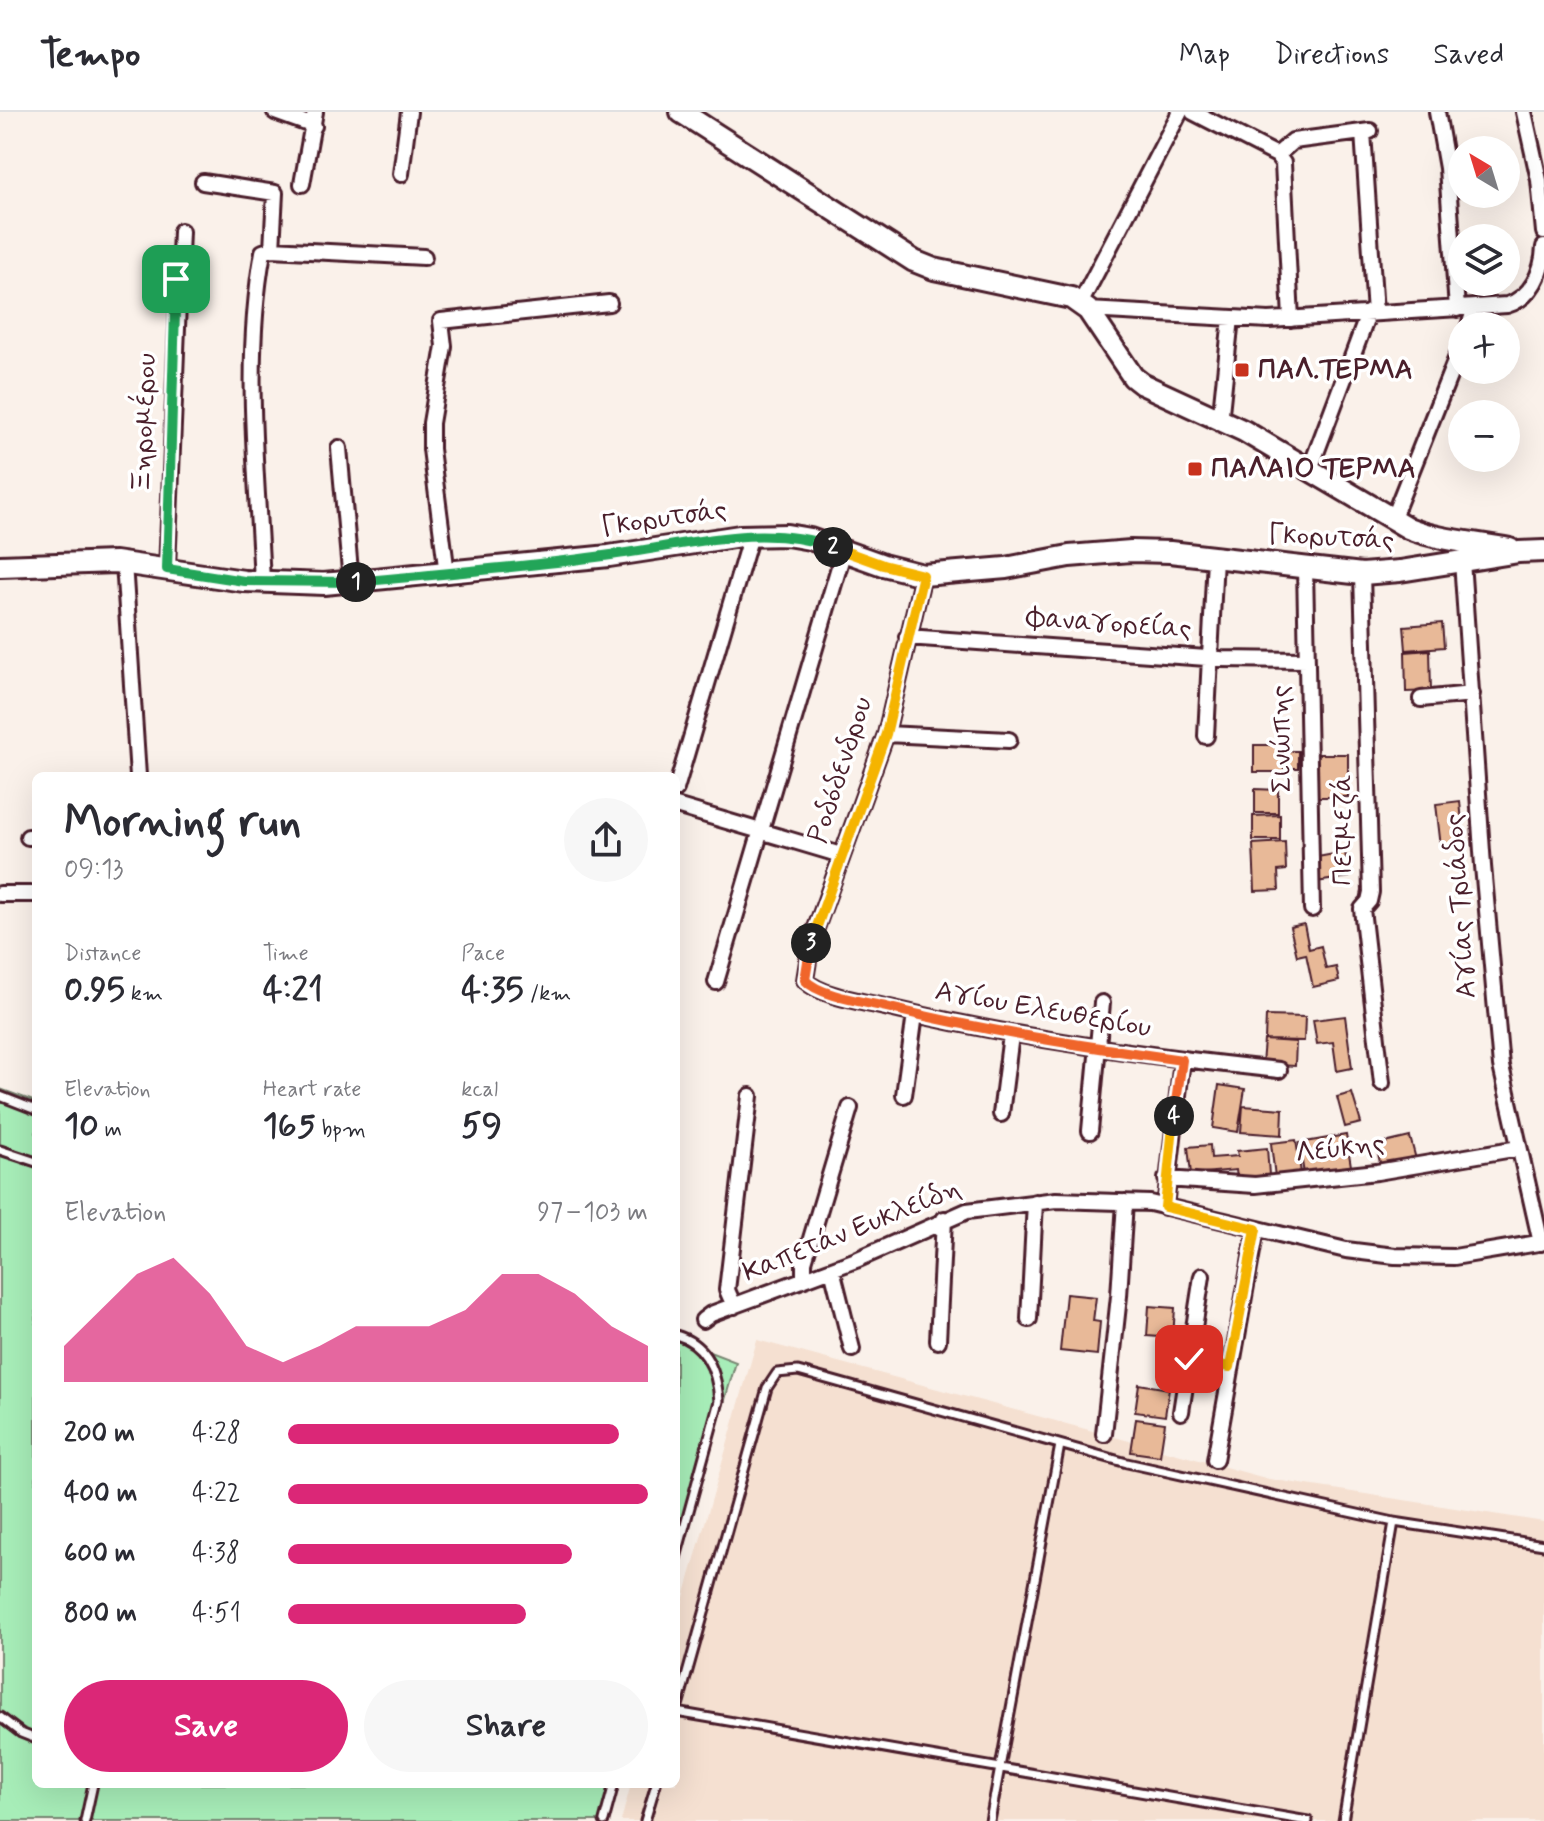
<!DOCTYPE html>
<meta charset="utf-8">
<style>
:root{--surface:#fff;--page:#f7f7f7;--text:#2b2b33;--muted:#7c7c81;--line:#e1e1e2;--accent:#db2777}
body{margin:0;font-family:Mynerve,sans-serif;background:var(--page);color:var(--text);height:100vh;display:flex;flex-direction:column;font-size:30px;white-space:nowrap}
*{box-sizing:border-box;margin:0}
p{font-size:26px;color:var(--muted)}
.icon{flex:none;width:44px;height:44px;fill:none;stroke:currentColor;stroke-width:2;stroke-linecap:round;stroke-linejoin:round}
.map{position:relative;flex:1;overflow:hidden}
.panel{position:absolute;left:32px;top:660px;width:648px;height:1016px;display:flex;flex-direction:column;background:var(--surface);border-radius:12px;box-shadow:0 8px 32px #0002}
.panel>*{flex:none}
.needle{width:52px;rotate:322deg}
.buttons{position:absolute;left:1448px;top:24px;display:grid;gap:16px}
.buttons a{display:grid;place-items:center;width:72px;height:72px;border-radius:50%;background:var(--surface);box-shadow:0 8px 32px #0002;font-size:40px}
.pin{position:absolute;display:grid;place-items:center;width:68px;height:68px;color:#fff;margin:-34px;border-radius:16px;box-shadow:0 4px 12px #0006}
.km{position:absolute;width:40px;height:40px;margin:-20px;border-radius:50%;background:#222;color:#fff;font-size:22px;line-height:40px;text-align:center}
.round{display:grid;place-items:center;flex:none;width:84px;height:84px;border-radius:42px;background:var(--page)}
.overview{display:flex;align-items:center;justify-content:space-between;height:136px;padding:0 32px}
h1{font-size:44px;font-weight:800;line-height:60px}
.stats{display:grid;grid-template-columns:repeat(3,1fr);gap:12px;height:136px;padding:8px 32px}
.stats div{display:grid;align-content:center}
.stats b{font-size:34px;font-weight:800}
.stats small{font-size:22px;font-weight:400}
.stats p{font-size:22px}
.chart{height:224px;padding:16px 32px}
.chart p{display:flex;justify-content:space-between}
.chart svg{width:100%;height:144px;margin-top:8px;fill:var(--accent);opacity:.7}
.primary-button{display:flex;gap:16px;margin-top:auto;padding:16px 32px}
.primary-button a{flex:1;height:92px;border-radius:48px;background:var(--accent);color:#fff;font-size:32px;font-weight:800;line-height:92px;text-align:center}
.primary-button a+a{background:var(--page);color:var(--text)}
ul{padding:0 32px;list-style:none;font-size:26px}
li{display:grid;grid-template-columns:128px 96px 1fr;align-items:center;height:60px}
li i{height:20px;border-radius:10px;background:var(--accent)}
header{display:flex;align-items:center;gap:48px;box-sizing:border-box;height:112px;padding:0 40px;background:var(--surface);border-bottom:2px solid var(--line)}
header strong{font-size:38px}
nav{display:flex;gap:44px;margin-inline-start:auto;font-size:28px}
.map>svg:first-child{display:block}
.built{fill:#f5e0d1}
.green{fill:#a7edb8;stroke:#788672;stroke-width:2}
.building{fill:#e8b998;stroke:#4a1f2b;stroke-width:2}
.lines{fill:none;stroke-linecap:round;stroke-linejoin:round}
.lane-casing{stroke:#4a1f2b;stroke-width:13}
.street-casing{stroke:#4a1f2b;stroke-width:20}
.secondary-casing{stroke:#4a1f2b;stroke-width:26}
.lane{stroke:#fff;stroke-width:7}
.street{stroke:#fff;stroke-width:14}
.secondary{stroke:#fff;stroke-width:20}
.split-1-casing{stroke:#fff;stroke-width:16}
.split-2-casing{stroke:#fff;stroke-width:16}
.split-3-casing{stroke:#fff;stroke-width:16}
.split-4-casing{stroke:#fff;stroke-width:16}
.split-5-casing{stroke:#fff;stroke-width:16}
.split-1{stroke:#22a559;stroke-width:10}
.split-2{stroke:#22a559;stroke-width:10}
.split-3{stroke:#f5b400;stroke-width:10}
.split-4{stroke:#f0652b;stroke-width:10}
.split-5{stroke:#f5b400;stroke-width:10}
.poi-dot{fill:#c8321e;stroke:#fff;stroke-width:3}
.labels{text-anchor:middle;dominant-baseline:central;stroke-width:7;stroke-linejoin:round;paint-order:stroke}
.poi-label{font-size:28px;font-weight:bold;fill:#4a1f2b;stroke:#fff;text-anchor:start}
.street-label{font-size:28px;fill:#4a1f2b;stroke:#fff}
</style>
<header>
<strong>Tempo</strong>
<nav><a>Map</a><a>Directions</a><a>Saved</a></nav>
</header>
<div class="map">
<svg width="1544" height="1709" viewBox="0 0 1544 1709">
<rect width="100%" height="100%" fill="#faf1ea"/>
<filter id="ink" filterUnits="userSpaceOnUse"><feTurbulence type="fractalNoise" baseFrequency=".0125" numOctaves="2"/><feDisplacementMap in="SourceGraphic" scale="16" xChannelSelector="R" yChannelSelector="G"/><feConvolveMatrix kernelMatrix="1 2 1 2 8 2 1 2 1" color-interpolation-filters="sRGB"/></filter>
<g filter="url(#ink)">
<path class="built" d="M757 1228 1269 1367 1544 1410V1709H621L631 1672H676V1513Z"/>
<path class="green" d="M0 977 36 990V1672H612L601 1709H0Z
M676 1227 736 1250 676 1455Z"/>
<path class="building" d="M1442 511 1444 535 1406 538 1404 514Z
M1430 538 1431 579 1406 580 1405 540Z
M1254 633H1289V639H1298V656H1284L1285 660H1254Z
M1310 642H1348V685H1310Z
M1255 677 1278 678V701H1255Z
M1460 689 1464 733 1441 735 1436 692Z
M1280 703V728H1253V704Z
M1285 730 1286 758 1278 759 1279 778 1255 779 1253 732Z
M1345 740 1349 765 1316 770 1312 746Z
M1304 812 1309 837 1321 834 1326 857 1336 855 1339 869 1313 875 1306 842 1297 844 1290 815Z
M1266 904 1305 905 1304 929 1265 928Z
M1345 904 1352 956 1337 959 1333 930 1317 932 1313 908Z
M1264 928 1296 930 1295 954 1262 952Z
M1219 973 1245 977 1238 1020 1213 1016Z
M1352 981 1361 1011 1345 1015 1337 985Z
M1243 994 1283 997 1282 1023 1241 1020Z
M1346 1023 1351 1054 1304 1062 1299 1031Z
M1410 1025 1417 1051 1382 1059 1376 1033Z
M1296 1028 1301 1061 1275 1065 1271 1031Z
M1210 1033 1211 1046 1238 1044 1237 1039 1267 1036 1269 1063 1237 1066 1236 1058 1191 1062 1188 1035Z
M1066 1182 1096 1185 1093 1209 1100 1210 1097 1243 1060 1239Z
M1149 1194 1175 1196 1173 1226 1147 1224Z
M1139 1272 1169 1277 1165 1304 1135 1300Z
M1136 1307 1165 1311 1160 1344 1131 1340Z"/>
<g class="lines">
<g class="lane-casing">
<path id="lane" d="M0 984 36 998
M0 1038 36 1050
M676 1223C707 1232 717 1260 719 1289L676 1446
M676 1600 1308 1709
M676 1601 767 1276 777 1261 798 1259 1127 1351 1394 1410
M0 1605 21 1621 36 1627
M85 1709 93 1672
M604 1709 614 1672
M645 1709 656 1672
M990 1709 1060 1333
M1343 1709 1394 1410 1544 1433"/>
</g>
<g class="street-casing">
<path id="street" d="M275 0 314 14
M1193 0 1277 43 1283 51 1291 207
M1437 0 1447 56 1457 197
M1524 0 1539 68 1544 120
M1363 20 1375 201
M1277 43 1293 29 1370 19
M401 62 409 0
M203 70 275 81 272 137
M302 72 315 0
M1080 192 1180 0
M1088 198 1269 208 1507 193C1531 186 1543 160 1544 135
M1469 214 1475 196
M1220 310 1231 206
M339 336 351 470
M1310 357 1369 200
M1392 408 1462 232
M1462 449 1483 754 1501 954 1541 1131
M124 451 138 664
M1305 456 1312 797
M167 457 181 119
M447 462 431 337V311L444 234 441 209 609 191
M1362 462 1371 780 1369 789 1362 797 1382 971
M923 463 886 622 811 830 805 868C819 884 865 890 885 895 1015 926 1146 944 1279 958
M262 470C257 359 243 250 263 140L272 137 424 145
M907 525 1221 547 1307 548
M1421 587 1472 582
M886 622 1009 628
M1206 624 1215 446
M676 677 751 423
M676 694 841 743
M28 725H36
M0 782H36
M716 870 844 438
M904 983 915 902
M1001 1002 1011 923
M1090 1019 1102 891
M1166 1067 1255 1073 1377 1060 1519 1036
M1165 1095 1182 948
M832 1157 852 1237
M804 1167V1150L850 996
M734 1194 727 1178 750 984
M1029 1207 1035 1090
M703 1208 711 1202 856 1148 967 1099 1056 1088 1150 1091 1346 1138 1395 1144 1454 1145 1544 1130
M938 1229 944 1107
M1189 1247 1230 1255
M1181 1300 1202 1164
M1104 1322 1119 1184 1125 1090
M1215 1348 1256 1117"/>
</g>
<g class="secondary-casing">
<path id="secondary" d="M681 0 914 149 934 157 1071 186 1088 198 1133 265 1142 272 1244 319 1408 416C1440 429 1476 430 1510 437
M0 454 115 450 244 469 324 472 609 444 740 424 787 423 810 427 883 453 923 463 1006 456 1069 444 1131 439 1170 440 1362 462 1400 459 1519 440 1544 439"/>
</g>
<use href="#lane" class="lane"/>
<use href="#street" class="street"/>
<use href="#secondary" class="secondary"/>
</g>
</g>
<g class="lines" filter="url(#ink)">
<g class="split-1-casing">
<path id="split-1" d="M176 167 167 457 244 469 356 470"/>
</g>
<g class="split-2-casing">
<path id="split-2" d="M356 470C441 462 526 455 611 443 684 434 761 409 833 435"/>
</g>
<g class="split-3-casing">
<path id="split-3" d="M811 831 886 622 923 463 883 453 833 435"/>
</g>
<g class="split-4-casing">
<path id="split-4" d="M811 831 805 868C819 884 865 890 886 895 984 919 1082 934 1182 948L1174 1004"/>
</g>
<g class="split-5-casing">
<path id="split-5" d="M1174 1004 1165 1095 1256 1117 1230 1255 1189 1247"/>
</g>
<use href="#split-1" class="split-1"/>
<use href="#split-2" class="split-2"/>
<use href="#split-3" class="split-3"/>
<use href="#split-4" class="split-4"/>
<use href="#split-5" class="split-5"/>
</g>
<g class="poi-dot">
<rect x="1234" y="250" width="16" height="16" rx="4"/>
<rect x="1187" y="349" width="16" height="16" rx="4"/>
</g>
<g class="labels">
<g class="poi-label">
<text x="1258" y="258">ΠΑΛ.ΤΕΡΜΑ</text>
<text x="1211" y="357">ΠΑΛΑΙΟ ΤΕΡΜΑ</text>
</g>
<g class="street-label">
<text transform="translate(145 311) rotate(-88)">Ξηρομέρου</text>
<text transform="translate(664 407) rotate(-8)">Γκορυτσάς</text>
<text transform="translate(1331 426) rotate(3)">Γκορυτσάς</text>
<text transform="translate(1109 512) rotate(4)">Φαναγορείας</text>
<text transform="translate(1282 627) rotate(-91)">Σινώπης</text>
<text transform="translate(841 658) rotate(-72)">Ροδόδενδρου</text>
<text transform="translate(1343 718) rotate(-90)">Πετμεζά</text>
<text transform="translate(1461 794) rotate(-94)">Αγίας Τριάδος</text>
<text transform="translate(1043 898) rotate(10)">Αγίου Ελευθερίου</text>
<text transform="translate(1340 1037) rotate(-7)">Λεύκης</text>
<text transform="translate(852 1119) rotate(-22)">Καπετάν Ευκλείδη</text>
</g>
</g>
</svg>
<div class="buttons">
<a><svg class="needle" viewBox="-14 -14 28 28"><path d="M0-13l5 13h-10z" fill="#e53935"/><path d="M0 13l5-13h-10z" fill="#7c7c81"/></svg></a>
<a><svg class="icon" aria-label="layers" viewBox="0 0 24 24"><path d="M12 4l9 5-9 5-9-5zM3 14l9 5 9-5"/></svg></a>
<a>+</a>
<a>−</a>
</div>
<div class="pin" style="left:176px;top:167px;background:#1e9e55"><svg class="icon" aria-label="arrive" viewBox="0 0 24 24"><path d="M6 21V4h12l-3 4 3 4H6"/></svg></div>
<div class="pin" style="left:1189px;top:1247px;background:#d93025"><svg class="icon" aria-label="check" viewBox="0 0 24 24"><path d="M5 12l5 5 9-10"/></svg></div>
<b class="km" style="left:356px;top:470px">1</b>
<b class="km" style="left:833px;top:435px">2</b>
<b class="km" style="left:811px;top:831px">3</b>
<b class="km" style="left:1174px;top:1004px">4</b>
<section class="panel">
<div class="overview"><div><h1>Morning run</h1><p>09:13</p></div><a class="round"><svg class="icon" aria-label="share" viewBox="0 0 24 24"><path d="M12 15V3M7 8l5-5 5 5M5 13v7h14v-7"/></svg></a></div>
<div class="stats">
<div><p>Distance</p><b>0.95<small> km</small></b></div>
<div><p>Time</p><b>4:21</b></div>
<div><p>Pace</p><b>4:35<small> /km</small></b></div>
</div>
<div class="stats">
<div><p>Elevation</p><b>10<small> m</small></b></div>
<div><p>Heart rate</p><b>165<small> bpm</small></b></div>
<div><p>kcal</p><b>59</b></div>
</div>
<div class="chart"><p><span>Elevation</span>97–103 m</p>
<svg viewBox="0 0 160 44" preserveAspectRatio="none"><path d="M0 44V33L10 22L20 11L30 6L40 17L50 33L60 38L70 33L80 27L90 27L100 27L110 22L120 11L130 11L140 17L150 27L160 33V44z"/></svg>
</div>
<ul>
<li><b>200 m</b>4:28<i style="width:92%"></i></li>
<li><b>400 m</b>4:22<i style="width:100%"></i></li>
<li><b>600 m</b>4:38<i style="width:79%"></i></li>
<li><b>800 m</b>4:51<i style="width:66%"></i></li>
</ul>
<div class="primary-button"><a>Save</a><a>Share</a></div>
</section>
</div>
